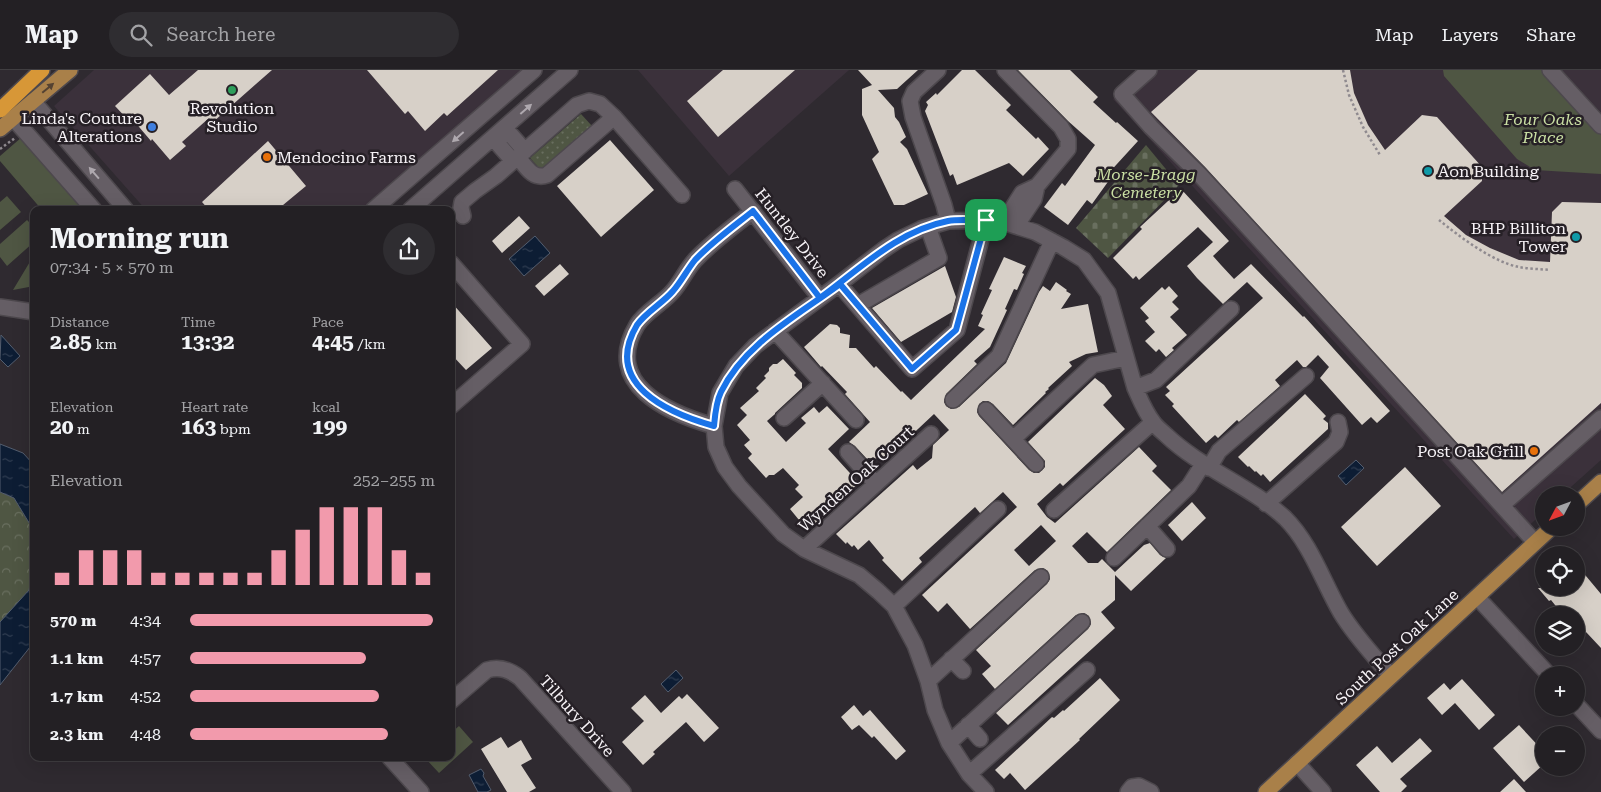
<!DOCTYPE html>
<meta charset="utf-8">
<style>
:root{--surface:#232024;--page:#2f2d31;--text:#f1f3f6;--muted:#a3a3a6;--line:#403e41;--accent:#f29aac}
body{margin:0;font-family:"Roboto Serif",serif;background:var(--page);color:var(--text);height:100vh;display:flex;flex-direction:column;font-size:19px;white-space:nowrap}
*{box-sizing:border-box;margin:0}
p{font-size:16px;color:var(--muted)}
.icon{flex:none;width:28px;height:28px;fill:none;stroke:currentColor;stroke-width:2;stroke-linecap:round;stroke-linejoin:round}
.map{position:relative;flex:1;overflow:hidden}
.sheet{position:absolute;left:30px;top:136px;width:425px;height:555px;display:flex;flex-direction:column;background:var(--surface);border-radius:10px;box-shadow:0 5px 20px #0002,0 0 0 1px var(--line)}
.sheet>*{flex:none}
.needle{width:32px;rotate:229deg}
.fabs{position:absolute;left:1535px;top:416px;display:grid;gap:10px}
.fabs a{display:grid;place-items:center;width:50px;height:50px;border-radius:50%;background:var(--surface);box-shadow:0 5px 20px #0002,0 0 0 1px var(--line);font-size:25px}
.pin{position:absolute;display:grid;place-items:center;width:42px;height:42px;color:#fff;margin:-21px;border-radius:10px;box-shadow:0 2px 8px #0006}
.round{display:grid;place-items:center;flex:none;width:52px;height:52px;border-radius:26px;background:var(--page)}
.headline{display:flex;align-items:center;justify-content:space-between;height:85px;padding:0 20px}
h1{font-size:28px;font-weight:700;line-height:38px}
.stats{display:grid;grid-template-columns:repeat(3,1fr);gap:8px;height:85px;padding:5px 20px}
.stats div{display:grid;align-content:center}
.stats b{font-size:21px;font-weight:700}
.stats small{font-size:14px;font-weight:400}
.stats p{font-size:14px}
.chart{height:140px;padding:10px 20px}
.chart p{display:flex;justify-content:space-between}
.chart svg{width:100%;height:90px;margin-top:5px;stroke:var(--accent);stroke-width:6}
ul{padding:0 20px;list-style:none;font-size:16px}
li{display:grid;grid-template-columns:80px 60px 1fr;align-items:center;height:38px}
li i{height:12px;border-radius:6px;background:var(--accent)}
header{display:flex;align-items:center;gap:30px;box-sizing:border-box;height:70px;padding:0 25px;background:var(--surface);border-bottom:1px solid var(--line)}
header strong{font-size:24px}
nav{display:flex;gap:28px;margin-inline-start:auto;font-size:18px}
.search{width:350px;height:45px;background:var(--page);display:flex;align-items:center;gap:12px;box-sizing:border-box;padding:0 18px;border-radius:28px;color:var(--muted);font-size:19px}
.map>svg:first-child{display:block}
.built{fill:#3b313b}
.green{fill:#4f5643}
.forest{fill:url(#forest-crowns)}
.cemetery{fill:url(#cemetery-stones)}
.garden{fill:url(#garden-dots)}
.water{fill:url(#water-ripples);stroke:#535d6e}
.building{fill:#d7d0c8;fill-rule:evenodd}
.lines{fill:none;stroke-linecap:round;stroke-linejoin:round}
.minor-casing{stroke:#4d484d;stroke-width:18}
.major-casing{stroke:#4d484d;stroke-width:18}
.highway-casing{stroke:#4d484d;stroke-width:18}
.path{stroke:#8f8a8f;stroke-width:2.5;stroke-dasharray:2.5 2.5;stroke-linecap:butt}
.minor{stroke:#655e65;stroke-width:15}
.major{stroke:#a98049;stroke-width:15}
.highway{stroke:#d79737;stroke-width:15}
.oneway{fill:#544232}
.oneway2{fill:#aea8ae}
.route-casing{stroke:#fff;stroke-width:10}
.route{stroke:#1a73e8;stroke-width:6}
.leisure-dot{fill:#2e9e5b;stroke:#262026;stroke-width:2}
.shop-dot{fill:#3f7fe0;stroke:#262026;stroke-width:2}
.food-dot{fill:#e8710a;stroke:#262026;stroke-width:2}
.culture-dot{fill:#0f9aa8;stroke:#262026;stroke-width:2}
.labels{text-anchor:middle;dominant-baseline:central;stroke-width:5;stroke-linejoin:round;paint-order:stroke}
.poi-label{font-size:16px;fill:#f6f2f6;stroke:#262026;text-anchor:end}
.park-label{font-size:16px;font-style:italic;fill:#c9dea3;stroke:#262026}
.street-label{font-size:16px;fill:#f6f2f6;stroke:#262026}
</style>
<header>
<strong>Map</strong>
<div class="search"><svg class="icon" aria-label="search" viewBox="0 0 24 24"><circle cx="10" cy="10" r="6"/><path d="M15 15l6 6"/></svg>Search here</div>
<nav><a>Map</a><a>Layers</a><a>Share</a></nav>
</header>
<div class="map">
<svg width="1601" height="722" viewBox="0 0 1601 722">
<defs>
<pattern id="forest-crowns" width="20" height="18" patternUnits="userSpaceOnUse" patternTransform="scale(1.25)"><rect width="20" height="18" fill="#4f5643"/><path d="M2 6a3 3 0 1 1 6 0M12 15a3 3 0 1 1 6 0" fill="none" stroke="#696f5f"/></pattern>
<pattern id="cemetery-stones" width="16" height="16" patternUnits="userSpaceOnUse" patternTransform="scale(1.25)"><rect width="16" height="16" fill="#4f5643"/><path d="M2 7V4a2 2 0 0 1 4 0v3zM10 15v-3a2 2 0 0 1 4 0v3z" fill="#696f5f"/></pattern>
<pattern id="garden-dots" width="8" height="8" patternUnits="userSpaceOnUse" patternTransform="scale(1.25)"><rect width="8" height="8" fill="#4f5643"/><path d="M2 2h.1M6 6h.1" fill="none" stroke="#696f5f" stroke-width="1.8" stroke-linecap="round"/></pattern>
<pattern id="water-ripples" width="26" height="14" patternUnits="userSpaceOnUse" patternTransform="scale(1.25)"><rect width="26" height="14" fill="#0d1d34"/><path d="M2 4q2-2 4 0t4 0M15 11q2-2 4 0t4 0" fill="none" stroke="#313e52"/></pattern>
</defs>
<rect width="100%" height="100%" fill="#2f2a30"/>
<path class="built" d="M94 0H525L364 140H146L54 36Z
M638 0H849L729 106Z
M1145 0H1601V390L1562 425H1544V442L1514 469 1113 29Z"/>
<path class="green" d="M1443 0H1544L1601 64V104L1535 100 1517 89 1444 6Z
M22 67 86 140H42L0 91V86Z
M7 126 21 142 0 160V132Z
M27 150 34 157V172L7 196 0 187V174Z
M34 185V216L13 220Z
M459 656 473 672 439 703 425 688H451V663Z"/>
<path class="forest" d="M0 422 14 428 34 461V492L29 520 0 555Z"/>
<path class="cemetery" d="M1146 75 1179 115 1108 188 1076 158Z"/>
<path class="garden" d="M581 44 592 56 541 100 530 88Z"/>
<path class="water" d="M535 166 550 183 524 206 509 189Z
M1 265 20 286 8 297 0 289Z
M0 374 23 383 34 395V461L14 428 0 422Z
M1356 390 1364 398 1346 415 1338 406Z
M34 492V572L0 615V552L29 520Z
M676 600 683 608 668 622 661 614Z
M481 699 484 703 483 706 491 720 487 722H478L469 705Z"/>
<path class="building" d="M198 0H272L213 52 209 48 182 72 186 76 170 90 152 69 151 71 134 51 131 53 115 36 150 4 169 25Z
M367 0H498L447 46 444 43 425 61 408 41 405 44Z
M723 0H795L718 67 687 31Z
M858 0H918L897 19 878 20 894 38 895 47 899 52 906 67 900 72 907 79 928 124 904 135H894L872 89 879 82 862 45V19L872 15Z
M962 0H975L1011 35 1006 40 1036 69 1038 67 1049 79 1023 106 1009 93 957 115 953 104 950 106 925 41 928 35 926 32 936 23 937 25Z
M1018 0H1070L1098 27 1093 32 1116 53 1117 52 1138 71 1106 106 1110 109 1092 134 1087 130 1068 155 1044 137 1062 113 1065 116 1095 75 1068 51Z
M1198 0H1350L1354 23 1368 55 1385 80 1422 45 1437 47 1482 97V111L1444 146 1466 165 1490 178 1519 190 1550 192 1552 142 1562 132 1601 133V333L1502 422 1206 98 1151 42Z
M610 70 654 120 601 167 557 116Z
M268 71 306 116 277 140H209L202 132Z
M1181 119 1229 171 1213 186 1221 195 1234 209 1251 194 1303 247 1304 246 1390 341 1377 353 1371 347 1362 355 1320 308 1329 297 1318 285 1306 297H1303L1297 290 1275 310 1280 316 1239 352 1237 350 1218 368 1215 365 1206 373 1172 336 1174 334 1165 325 1170 321 1166 317 1263 228 1247 212 1223 234 1197 208 1187 196 1213 172 1198 157 1139 210 1136 206 1133 209 1113 188 1142 159 1140 157Z
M519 146 530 158 502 183 492 171Z
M1004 187 1026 196 1022 203 1024 204 1017 220 1014 219 1005 239 1007 240 990 277 974 291 977 294 946 324 944 332 946 336 951 339 959 337 1006 293 1039 222 1043 216 1050 221 1056 212 1067 220 1066 221 1071 224 1061 239 1088 234 1098 282 1086 284 1069 292 1072 296 1048 318 1049 319 1045 322 1046 323 1013 355 993 334 988 331H983L979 334 977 342 979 346 1029 400 1034 403H1039L1045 397V391L1028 372 1095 308 1104 315 1112 326 1103 335 1125 359 1063 416 1060 413 1037 434 1047 447 1055 453 1139 377 1157 396 1152 401 1171 420 1107 482 1087 462 1072 476 1088 493H1098L1102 489 1115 502 1144 475 1150 473 1160 485 1166 488 1131 521 1115 505V530L1101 542 1115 558 1008 655 996 643 1088 559 1091 554 1089 546 1084 543 1076 545 995 619 982 604 991 596 976 580 1047 514 1050 509 1048 501 1043 498 1035 500 970 559 947 533 938 542 922 525 1017 437 1003 422 980 443 975 437 919 488 922 492 902 511 882 490 884 488 869 470 858 480 854 475 852 477 847 472 846 474 836 464 913 395 917 400 932 388 933 375 949 360 934 344 886 389 868 388 867 389 855 376 849 372 870 352 845 324 847 322 822 296 821 297 804 277 830 254 837 255 840 258V263L850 265 849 278H856L874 298 876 296 901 322 902 321 911 330 985 259 978 256 983 245 981 244 992 220 989 219ZM1041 455 1056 471 1029 496 1014 480Z
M560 194 569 204 544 226 535 216Z
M945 196 956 227 952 242 901 272 872 238Z
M1169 216 1178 226 1172 232 1179 239 1170 247 1187 265 1172 278 1174 280 1166 287 1159 279 1156 282 1145 271 1155 262 1145 251 1149 248 1140 238 1162 217 1165 220Z
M451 232 492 278 466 300 451 284Z
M783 289 796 303 794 305 802 313V318L775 343V344L767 351 786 372 806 353 801 348 814 337 819 343 827 336 849 359 828 379 859 413 852 419 853 420 814 456 805 445 799 450 790 439 803 427 795 419 799 415 783 398 774 405H769L766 408 748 388 752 384 744 375 750 370 737 355 747 345 740 338 759 321 756 318 766 308 764 306 769 301V298L773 294H777Z
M1305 324 1326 346 1323 349 1328 353V359L1270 412 1263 404 1261 406 1256 401 1255 402 1249 396 1248 397 1238 387Z
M1405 397 1441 436 1377 496 1341 457Z
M1192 432 1206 448 1182 471 1168 455Z
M1576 494 1601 524V578L1586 562 1581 566 1576 561V545H1563L1551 530 1549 531 1538 518H1576Z
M1100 608 1120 630 1079 669 1080 670 1025 720 1010 703 1004 709 995 700 1052 647 1054 648 1063 640 1064 641Z
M1462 609 1495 645 1479 660 1455 633 1442 645 1427 628 1444 613 1450 620Z
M687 624 719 658 704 672 686 652 653 682 655 684 643 695 622 672 644 651 631 638 645 625 661 643 679 626 682 629Z
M854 635 863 646 870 640 906 681 896 690 874 666 872 668 859 655 852 660 841 647Z
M1519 655 1544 682V694L1524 712 1493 678Z
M501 667 508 678 521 670 532 689 521 695 536 718 529 722H507L481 679Z
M1420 668 1432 681 1400 709 1407 716 1401 722H1380L1356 695 1377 676 1392 693Z
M1514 709 1526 722H1500Z"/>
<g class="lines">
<g class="minor-casing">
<path id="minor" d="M938 0 914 22 910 31 913 47 944 135 948 151
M1149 0 1122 24 1151 57 1199 104 1302 216 1535 472
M1550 0 1601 56
M33 31 126 140
M13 48 94 140
M499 62V75L513 91
M499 62 511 65 525 81
M518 87C526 97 533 110 547 105L614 47
M735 119 820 228
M373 140 534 0
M410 140 570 0
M463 146 461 138 462 132 475 121 496 106 577 35 589 31 600 34 614 47 682 125
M1003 153 1022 123 1037 116 1068 79V69L1061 57 1005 0
M1016 156 1034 129 1037 116
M451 193 522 274 451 336
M839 214 912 299 957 260 986 150
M858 235 939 188 928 157
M0 237 34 242
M775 261 856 350
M1135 318 1156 310 1231 239
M953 330 999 286 1052 171
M986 340 1036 394
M784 348 823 313
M714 356C668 343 602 314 637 255 645 242 663 233 673 221 681 212 686 200 695 190 712 172 733 157 753 141
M1013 369 1093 295 1126 288
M848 382 876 414
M1209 398 1219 381 1306 306
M1266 434 1336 372 1340 362 1338 352
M1502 435 1601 348
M1054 440 1153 352
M1147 456 1167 479
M804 479 931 364
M1114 488 1189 416 1203 394
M1477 527 1549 605
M894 536 998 439
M951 589 963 601
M928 611 1041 507
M451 631 487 600C500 596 510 600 520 608L623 722
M1576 634 1601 661
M968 655 980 669
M949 673 1082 552
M390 688 421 722
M1297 693 1323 722
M969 704 1087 600
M986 722 969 704 949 673 935 640 928 611 915 575 894 536 878 521 859 505 804 479 783 464 739 416 725 397 716 377 714 356 720 323 736 296 755 276 839 214 883 180 898 170 921 159 948 151 986 150H996L1035 162 1063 177 1084 190 1108 223 1135 318C1140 329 1145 342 1153 352 1156 357 1162 361 1166 365 1202 399 1249 415 1285 448 1311 474 1323 512 1341 543 1355 566 1374 586 1391 606
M1128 722 1132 717 1139 716 1151 722"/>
</g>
<g class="major-casing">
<path id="major" d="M0 59 70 0
M1576 435 1601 412
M1266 722 1551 458"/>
</g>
<g class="highway-casing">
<path id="highway" d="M0 40 42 0"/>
</g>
<path class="path" d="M1343 0 1349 25 1363 57 1380 85
M0 79 15 68
M1439 150C1460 167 1493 192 1519 197 1529 199 1540 199 1550 200"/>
<use href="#minor" class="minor"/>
<use href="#major" class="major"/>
<use href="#highway" class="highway"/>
</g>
<defs><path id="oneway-solid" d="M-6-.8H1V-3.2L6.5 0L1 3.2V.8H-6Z" transform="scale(1.25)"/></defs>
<use class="oneway" href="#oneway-solid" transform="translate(48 18) rotate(-40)"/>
<g class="oneway2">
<use href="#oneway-solid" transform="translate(526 39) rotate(-41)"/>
<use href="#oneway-solid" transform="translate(458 67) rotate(139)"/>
<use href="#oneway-solid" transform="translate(94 103) rotate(-131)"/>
</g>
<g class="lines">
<g class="route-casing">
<path id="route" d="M986 150C974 151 960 149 948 151 897 161 860 199 820 228L753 141C733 157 712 172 695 190 687 200 681 212 673 221 663 233 646 242 637 255 602 314 668 343 714 356 715 345 716 332 721 322 745 273 797 246 840 214L912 299 956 260 986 150"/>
</g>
<use href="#route" class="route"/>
</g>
<circle class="leisure-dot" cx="232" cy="20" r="5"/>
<circle class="shop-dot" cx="152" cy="57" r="5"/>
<g class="food-dot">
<circle cx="267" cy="87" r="5"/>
<circle cx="1534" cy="381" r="5"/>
</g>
<g class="culture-dot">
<circle cx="1428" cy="101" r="5"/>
<circle cx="1576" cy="167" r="5"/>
</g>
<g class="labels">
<g class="poi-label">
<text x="232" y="38" text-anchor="middle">Revolution<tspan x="232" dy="18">Studio</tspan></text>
<text x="142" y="48">Linda's Couture<tspan x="142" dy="18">Alterations</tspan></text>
<text x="277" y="87" text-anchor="start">Mendocino Farms</text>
<text x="1438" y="101" text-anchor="start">Aon Building</text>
<text x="1566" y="158">BHP Billiton<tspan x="1566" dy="18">Tower</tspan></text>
<text x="1524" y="381">Post Oak Grill</text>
</g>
<g class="park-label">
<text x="1543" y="49">Four Oaks<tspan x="1543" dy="18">Place</tspan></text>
<text x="1146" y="104">Morse-Bragg<tspan x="1146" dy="18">Cemetery</tspan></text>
</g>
<g class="street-label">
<text transform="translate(792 163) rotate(52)">Huntley Drive</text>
<text transform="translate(856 409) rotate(-42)">Wynden Oak Court</text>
<text transform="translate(1397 577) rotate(-43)">South Post Oak Lane</text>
<text transform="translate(577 646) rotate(48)">Tilbury Drive</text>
</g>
</g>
</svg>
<div class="fabs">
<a><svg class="needle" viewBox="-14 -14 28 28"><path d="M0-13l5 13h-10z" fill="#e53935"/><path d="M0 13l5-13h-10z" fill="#a3a3a6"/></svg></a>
<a><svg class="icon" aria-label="locate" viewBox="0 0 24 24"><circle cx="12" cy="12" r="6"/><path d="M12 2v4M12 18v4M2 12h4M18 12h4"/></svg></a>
<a><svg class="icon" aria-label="layers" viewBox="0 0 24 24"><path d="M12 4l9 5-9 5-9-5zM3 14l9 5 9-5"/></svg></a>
<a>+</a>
<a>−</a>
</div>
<div class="pin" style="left:986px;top:150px;background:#1e9e55"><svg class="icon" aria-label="arrive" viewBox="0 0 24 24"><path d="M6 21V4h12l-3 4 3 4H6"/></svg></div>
<section class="sheet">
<div class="headline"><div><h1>Morning run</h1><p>07:34 · 5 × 570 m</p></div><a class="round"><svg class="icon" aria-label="share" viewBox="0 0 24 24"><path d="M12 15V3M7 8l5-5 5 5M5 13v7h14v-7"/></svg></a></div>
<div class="stats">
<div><p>Distance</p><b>2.85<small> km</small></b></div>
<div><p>Time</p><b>13:32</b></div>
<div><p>Pace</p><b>4:45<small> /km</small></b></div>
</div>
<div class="stats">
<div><p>Elevation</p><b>20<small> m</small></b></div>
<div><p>Heart rate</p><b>163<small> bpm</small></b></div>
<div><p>kcal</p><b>199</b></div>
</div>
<div class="chart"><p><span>Elevation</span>252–255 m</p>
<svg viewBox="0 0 160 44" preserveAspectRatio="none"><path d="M5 44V38M15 44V27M25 44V27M35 44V27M45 44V38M55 44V38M65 44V38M75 44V38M85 44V38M95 44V27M105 44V17M115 44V6M125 44V6M135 44V6M145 44V27M155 44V38"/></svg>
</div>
<ul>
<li><b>570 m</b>4:34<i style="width:99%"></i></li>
<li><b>1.1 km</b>4:57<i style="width:72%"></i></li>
<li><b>1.7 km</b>4:52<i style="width:77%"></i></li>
<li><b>2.3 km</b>4:48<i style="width:81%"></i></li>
</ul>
</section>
</div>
